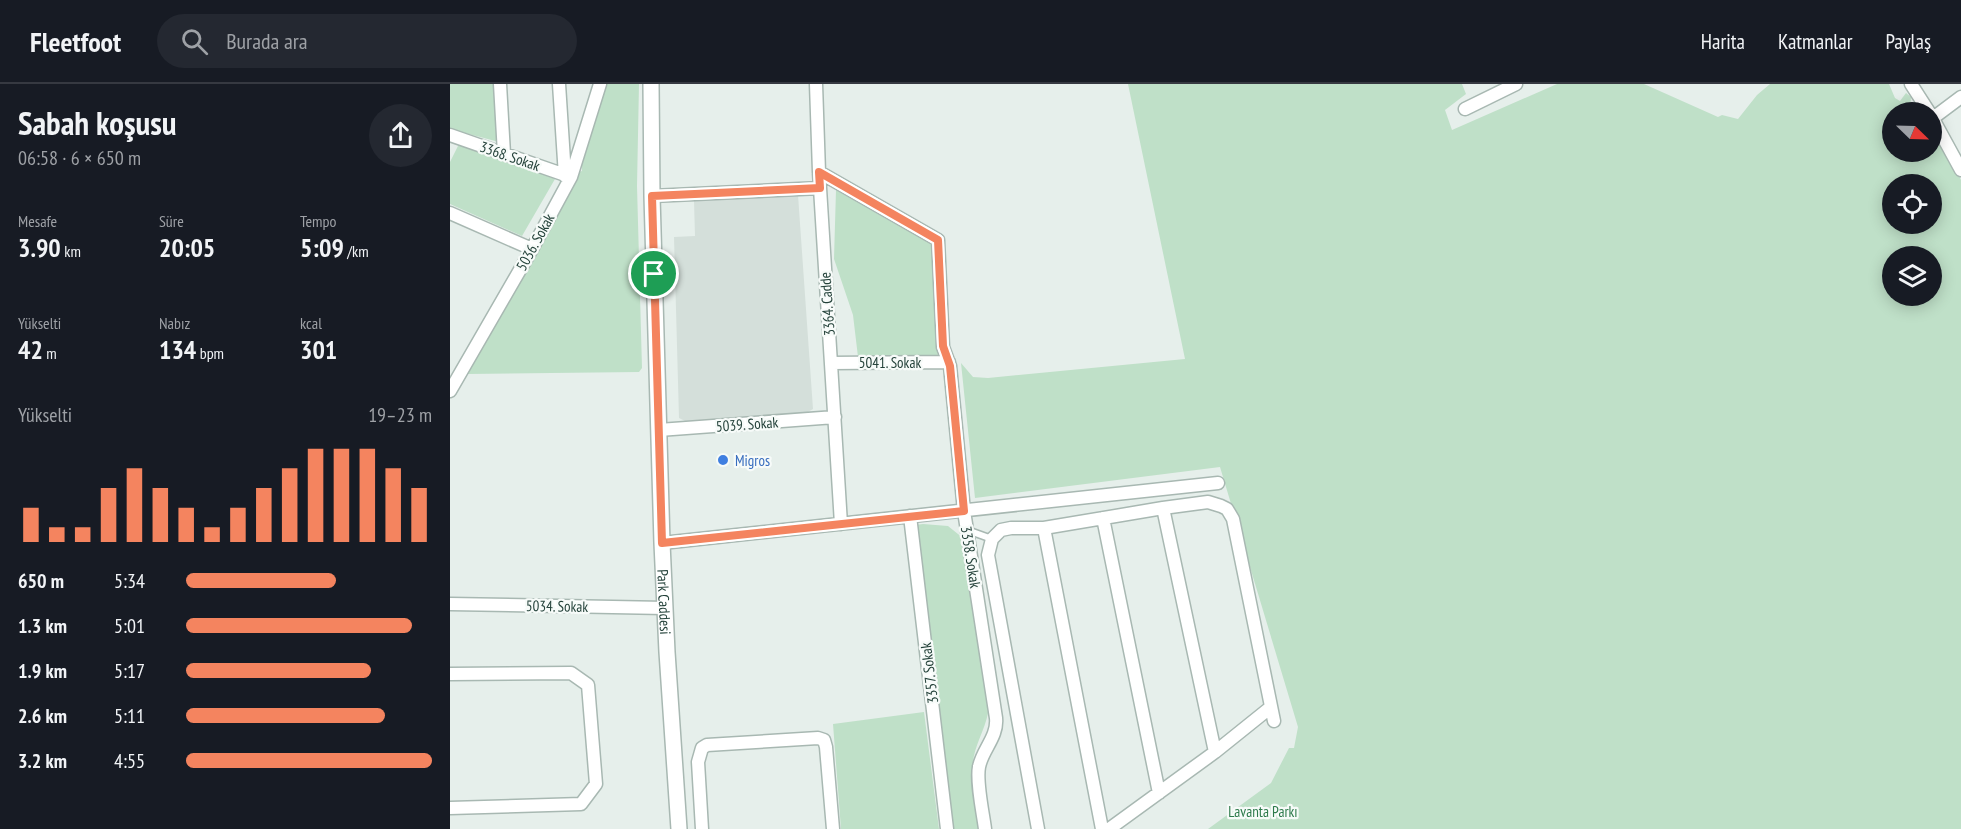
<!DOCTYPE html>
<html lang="tr">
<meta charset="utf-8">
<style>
:root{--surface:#171b24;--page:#242831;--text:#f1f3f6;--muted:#9ea1a6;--line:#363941;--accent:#f4845f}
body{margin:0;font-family:"PT Sans Narrow",sans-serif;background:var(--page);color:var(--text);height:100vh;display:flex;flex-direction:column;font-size:22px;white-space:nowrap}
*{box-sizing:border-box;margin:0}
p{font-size:20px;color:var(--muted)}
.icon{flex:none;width:33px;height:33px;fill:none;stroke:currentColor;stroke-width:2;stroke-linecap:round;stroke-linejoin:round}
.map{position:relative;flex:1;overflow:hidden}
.side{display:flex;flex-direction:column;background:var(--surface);width:450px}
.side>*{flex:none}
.needle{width:39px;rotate:113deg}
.buttons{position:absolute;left:1432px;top:18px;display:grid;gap:12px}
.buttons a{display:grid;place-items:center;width:60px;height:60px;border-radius:50%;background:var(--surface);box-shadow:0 3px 15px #0003;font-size:30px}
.pin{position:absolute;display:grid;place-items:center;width:51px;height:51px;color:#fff;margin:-26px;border:3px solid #fff;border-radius:50%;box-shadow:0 2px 6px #0007}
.round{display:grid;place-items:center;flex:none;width:63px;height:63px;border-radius:32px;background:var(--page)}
.headline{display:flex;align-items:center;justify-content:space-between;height:102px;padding:0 18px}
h1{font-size:33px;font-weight:700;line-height:45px}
.metrics{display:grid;grid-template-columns:repeat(3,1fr);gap:9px;height:102px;padding:6px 18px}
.metrics div{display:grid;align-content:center}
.metrics b{font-size:26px;font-weight:700}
.metrics small{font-size:16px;font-weight:400}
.metrics p{font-size:16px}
.chart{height:168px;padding:12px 18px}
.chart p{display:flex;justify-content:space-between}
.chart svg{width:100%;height:108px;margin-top:6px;stroke:var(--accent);stroke-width:6}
ul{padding:0 18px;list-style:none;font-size:20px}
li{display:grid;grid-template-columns:96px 72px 1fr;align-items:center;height:45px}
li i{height:15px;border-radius:8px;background:var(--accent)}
header{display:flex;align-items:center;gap:36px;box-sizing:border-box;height:84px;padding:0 30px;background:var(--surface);border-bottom:2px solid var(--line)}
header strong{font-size:28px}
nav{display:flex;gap:33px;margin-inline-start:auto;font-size:21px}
.search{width:420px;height:54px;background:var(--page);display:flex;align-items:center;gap:15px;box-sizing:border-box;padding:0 21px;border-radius:33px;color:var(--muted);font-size:22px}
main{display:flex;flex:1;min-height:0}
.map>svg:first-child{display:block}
.built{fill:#d4dfda}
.green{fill:#bfe0c8;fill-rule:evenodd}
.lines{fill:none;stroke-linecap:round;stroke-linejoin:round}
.service-casing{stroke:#a8b8b2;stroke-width:9}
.minor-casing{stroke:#a8b8b2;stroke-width:15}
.tertiary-casing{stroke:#a8b8b2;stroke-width:18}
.service{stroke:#fff;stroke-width:6}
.minor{stroke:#fff;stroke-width:12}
.tertiary{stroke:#fff;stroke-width:15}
.route-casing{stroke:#fff;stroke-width:12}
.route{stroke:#f4845f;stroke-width:8}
.shop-dot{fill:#3f7fe0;stroke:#f7fbf9;stroke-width:2}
.labels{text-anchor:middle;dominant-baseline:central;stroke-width:4.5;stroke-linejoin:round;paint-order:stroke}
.street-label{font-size:15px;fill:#24423a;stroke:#f7fbf9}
.shop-label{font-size:15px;fill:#366cbe;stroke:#f7fbf9;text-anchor:start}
.park-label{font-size:15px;fill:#2d7a4b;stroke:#f7fbf9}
</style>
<header>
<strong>Fleetfoot</strong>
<div class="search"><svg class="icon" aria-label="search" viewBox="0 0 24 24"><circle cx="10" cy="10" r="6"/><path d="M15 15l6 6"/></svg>Burada ara</div>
<nav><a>Harita</a><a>Katmanlar</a><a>Paylaş</a></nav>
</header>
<main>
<section class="side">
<div class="headline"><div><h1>Sabah koşusu</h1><p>06:58 · 6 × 650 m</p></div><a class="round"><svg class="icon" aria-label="share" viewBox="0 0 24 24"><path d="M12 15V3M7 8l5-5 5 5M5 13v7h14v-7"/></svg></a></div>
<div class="metrics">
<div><p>Mesafe</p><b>3.90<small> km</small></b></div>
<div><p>Süre</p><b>20:05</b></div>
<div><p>Tempo</p><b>5:09<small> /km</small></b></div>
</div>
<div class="metrics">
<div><p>Yükselti</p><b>42<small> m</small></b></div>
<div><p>Nabız</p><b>134<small> bpm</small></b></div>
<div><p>kcal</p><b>301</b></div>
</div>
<div class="chart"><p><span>Yükselti</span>19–23 m</p>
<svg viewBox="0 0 160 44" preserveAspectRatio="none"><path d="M5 44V30M15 44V38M25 44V38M35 44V22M45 44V14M55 44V22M65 44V30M75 44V38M85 44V30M95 44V22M105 44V14M115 44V6M125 44V6M135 44V6M145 44V14M155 44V22"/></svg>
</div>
<ul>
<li><b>650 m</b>5:34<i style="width:61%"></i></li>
<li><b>1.3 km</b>5:01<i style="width:92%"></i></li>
<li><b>1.9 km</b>5:17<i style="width:75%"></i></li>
<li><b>2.6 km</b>5:11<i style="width:81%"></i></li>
<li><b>3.2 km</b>4:55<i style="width:100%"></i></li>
</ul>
</section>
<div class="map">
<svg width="1511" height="745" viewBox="0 0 1511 745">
<rect width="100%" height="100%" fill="#e6efeb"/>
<path class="built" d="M348 111 363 325 356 329 237 338 229 334 224 153 245 152 244 117Z"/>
<path class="green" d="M0 0H45L49 58 0 45Z
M156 0H189L187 102 192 284 189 288 17 290 129 88 132 87V82L129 78 136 64Z
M678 0H1012L1016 10 995 26 1002 46 1107 0H1194L1268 33 1272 31 1288 35 1307 11 1320 0H1439L1445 14 1450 17 1456 9 1461 13 1460 28H1443V68H1482V54L1486 52 1499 72 1511 96V745H758L821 699 839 664H844L848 643 770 383 525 414 511 279 523 293 538 294 735 275ZM1443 100H1482V140H1443ZM1443 172H1482V212H1443Z
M15 61 105 95 72 152 0 120V78L8 62Z
M386 106 483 161 488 274 408 273 403 231 384 175Z
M473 440 498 442 513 454 538 629C535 646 524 662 523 679 521 697 527 726 528 745H503L465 441Z
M474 628 489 745H391L383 640Z"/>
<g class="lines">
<g class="service-casing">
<path id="service" d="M517 446 542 455"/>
</g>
<g class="minor-casing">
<path id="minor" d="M50 0 54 70
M109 0 115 92
M366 0 369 88 391 440
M1461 0 1479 28
M1015 25 1066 0
M1482 33 1511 86
M1483 34 1511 13
M0 51 121 93
M369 88 488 156 493 263 500 282 514 427 546 634C548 653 532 666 529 683 526 698 533 729 535 745
M202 112 370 104
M0 129 82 165
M381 279 499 278
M0 307 82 165 121 93 150 0
M209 346 385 333
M713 424 765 668
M460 432 497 745
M653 434 709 709
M594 444 652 745
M212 459 768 399
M0 520 215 524
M0 590 121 589 138 601 146 700 131 720 0 724
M252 745 248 678 252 664 257 661 368 654 374 656 376 663 383 745
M588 745 538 471 542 455 551 446 561 444H594L713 424 758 418 771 422 777 425 783 435 824 637
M659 745 765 668 821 623"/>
</g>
<g class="tertiary-casing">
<g id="tertiary">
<path id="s1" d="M201 0 202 112 212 459 217 568 229 745"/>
</g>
</g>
<use href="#service" class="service"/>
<use href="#minor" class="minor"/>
<use href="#tertiary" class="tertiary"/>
</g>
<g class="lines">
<g class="route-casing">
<path id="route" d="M369 88 488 156 493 262 500 282 514 427 212 459 202 112 370 104Z"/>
</g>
<use href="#route" class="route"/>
</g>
<circle class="shop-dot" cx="273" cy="376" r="6"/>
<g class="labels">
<g class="street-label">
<text transform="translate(60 72) rotate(19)">3368. Sokak</text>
<text transform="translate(85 158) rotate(-61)">5036. Sokak</text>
<text transform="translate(377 220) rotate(-94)">3364. Cadde</text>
<text x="440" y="278">5041. Sokak</text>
<text transform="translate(297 340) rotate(-4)">5039. Sokak</text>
<text transform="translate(521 473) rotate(81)">3358. Sokak</text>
<text stroke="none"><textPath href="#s1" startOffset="518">Park Caddesi</textPath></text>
<text transform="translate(107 522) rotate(1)">5034. Sokak</text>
<text transform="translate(479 589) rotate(-97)">3357. Sokak</text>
</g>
<g class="shop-label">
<text x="285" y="376">Migros</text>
</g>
<g class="park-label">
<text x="813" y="727">Lavanta Parkı</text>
</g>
</g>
</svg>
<div class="buttons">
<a><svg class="needle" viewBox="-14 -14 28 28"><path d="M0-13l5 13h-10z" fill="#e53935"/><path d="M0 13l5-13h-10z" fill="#9ea1a6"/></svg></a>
<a><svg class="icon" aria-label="locate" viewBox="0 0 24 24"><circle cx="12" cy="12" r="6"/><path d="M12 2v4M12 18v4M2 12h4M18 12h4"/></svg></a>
<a><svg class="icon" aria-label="layers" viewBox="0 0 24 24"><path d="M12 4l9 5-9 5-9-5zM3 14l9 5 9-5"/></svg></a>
</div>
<div class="pin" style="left:204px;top:190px;background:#1e9e55"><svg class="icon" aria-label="arrive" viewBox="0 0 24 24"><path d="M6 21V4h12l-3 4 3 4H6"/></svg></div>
</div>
</main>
